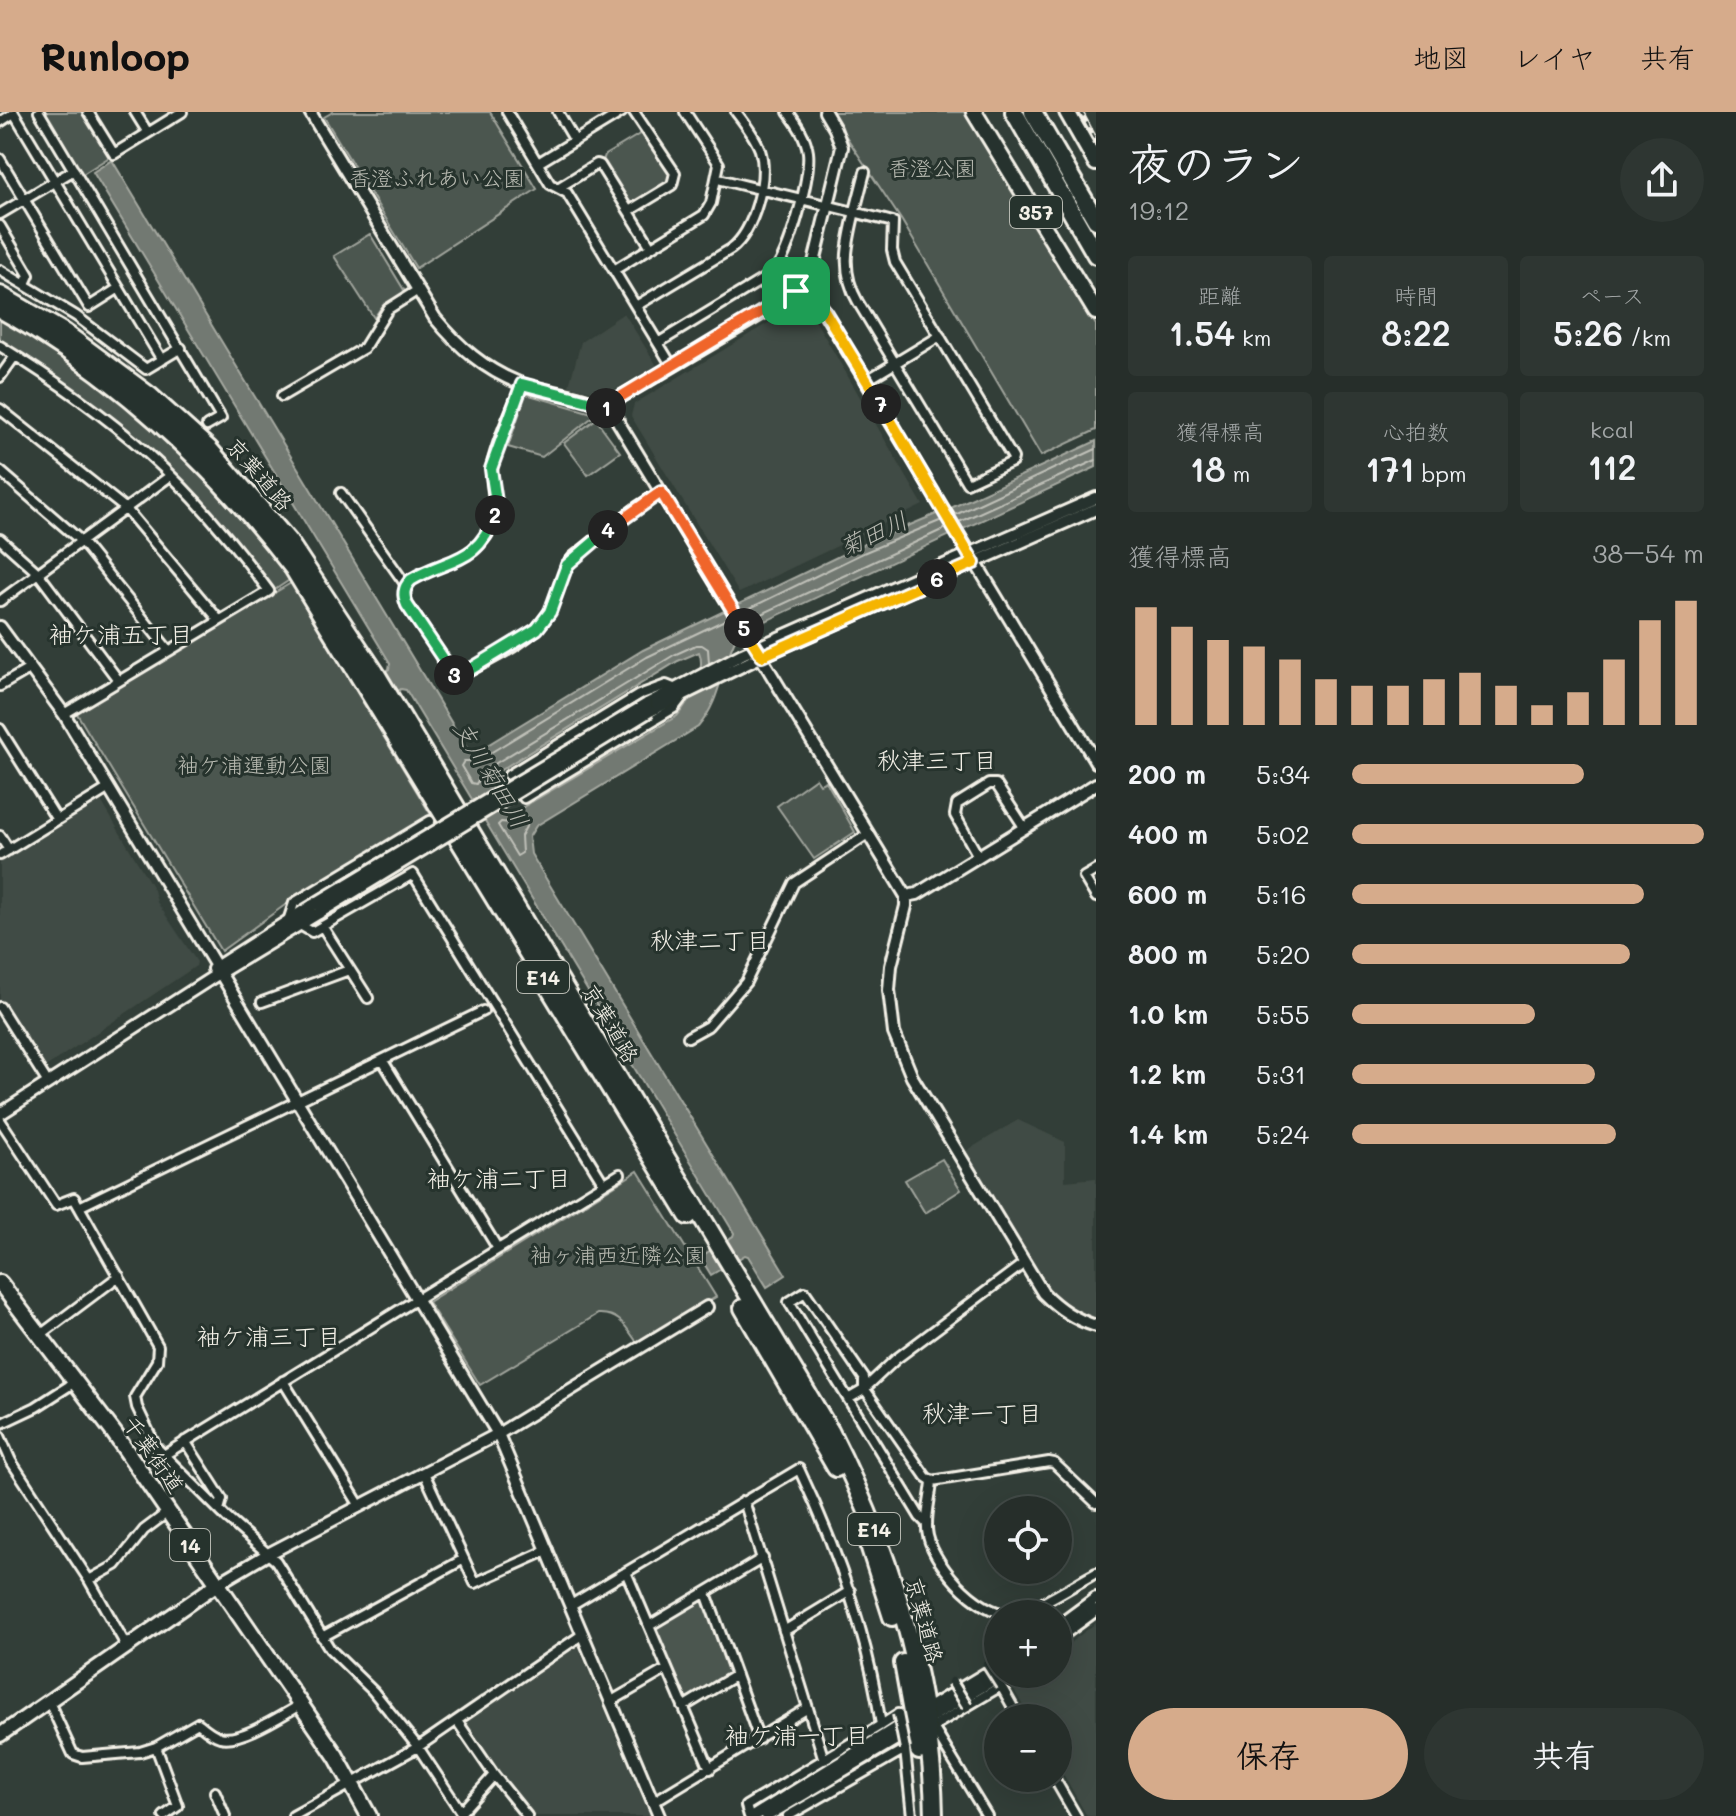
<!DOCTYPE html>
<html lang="ja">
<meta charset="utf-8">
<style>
:root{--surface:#262e2a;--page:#2e3632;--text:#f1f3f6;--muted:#a4a8a8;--line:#424a47;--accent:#d6ab8b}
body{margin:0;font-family:Mali,"Klee One",sans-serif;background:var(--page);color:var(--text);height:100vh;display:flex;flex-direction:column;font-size:30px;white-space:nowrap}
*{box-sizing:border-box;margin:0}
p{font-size:26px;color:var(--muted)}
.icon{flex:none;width:44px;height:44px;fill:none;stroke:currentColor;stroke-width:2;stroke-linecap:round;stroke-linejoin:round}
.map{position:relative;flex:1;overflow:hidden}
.drawer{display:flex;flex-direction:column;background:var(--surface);width:640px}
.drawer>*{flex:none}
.buttons{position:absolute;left:984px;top:1384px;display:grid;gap:16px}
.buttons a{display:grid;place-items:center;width:88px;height:88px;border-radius:50%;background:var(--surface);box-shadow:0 8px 32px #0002,0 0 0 2px var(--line);font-size:40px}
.pin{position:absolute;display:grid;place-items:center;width:68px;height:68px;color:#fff;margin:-34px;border-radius:16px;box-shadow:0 4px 12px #0006}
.km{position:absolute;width:40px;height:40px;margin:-20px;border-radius:50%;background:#222;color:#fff;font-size:22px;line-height:40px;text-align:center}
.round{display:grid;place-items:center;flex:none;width:84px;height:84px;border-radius:42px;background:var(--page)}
.head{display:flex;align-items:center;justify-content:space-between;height:136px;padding:0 32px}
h1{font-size:44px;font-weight:600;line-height:60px}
.figures{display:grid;grid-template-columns:repeat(3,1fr);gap:12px;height:136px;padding:8px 32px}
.figures div{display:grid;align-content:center;border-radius:8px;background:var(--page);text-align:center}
.figures b{font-size:34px;font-weight:600}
.figures small{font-size:22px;font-weight:400}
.figures p{font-size:22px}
.chart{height:224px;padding:16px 32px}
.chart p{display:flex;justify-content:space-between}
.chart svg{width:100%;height:144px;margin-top:8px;stroke:var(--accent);stroke-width:6}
.cta{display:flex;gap:16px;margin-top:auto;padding:16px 32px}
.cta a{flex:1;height:92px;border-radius:48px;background:var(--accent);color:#111;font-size:32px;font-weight:600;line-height:92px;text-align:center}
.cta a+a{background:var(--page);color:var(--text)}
ul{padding:0 32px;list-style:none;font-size:26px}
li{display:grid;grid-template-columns:128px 96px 1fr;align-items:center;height:60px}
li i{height:20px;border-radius:10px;background:var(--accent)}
header{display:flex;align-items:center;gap:48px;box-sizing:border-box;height:112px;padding:0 40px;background:var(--accent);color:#111}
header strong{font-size:38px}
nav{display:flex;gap:44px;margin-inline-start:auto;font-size:28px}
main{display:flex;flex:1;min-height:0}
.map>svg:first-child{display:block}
.built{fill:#404b44}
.green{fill:#4c564f;stroke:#a0a49c;stroke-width:2}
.water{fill:#727972;stroke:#a6a9a1;stroke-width:2;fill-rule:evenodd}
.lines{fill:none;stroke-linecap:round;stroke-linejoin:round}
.shore{stroke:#c0c1b9;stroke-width:2}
.minor-casing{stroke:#f4f1e8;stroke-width:14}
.tertiary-casing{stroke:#f4f1e8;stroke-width:16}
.secondary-casing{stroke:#f4f1e8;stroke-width:18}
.trunk-casing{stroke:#f4f1e8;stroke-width:20}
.motorway-casing{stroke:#f4f1e8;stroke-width:22}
.minor{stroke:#26332d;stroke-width:8}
.tertiary{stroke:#26332d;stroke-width:10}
.secondary{stroke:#26332d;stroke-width:12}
.trunk{stroke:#26332d;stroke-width:14}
.motorway{stroke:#26332d;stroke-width:16}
.rail-casing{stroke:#f4f1e8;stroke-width:5}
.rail{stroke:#26332d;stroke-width:2;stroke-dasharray:6;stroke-linecap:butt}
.minor-bridge-casing{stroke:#f4f1e8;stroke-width:14;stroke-linecap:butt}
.tertiary-bridge-casing{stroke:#f4f1e8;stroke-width:16;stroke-linecap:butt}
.minor-bridge{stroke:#26332d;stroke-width:8}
.tertiary-bridge{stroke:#26332d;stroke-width:10}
.split-1-casing{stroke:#fff;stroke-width:16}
.split-2-casing{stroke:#fff;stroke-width:16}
.split-3-casing{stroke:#fff;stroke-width:16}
.split-4-casing{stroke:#fff;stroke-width:16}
.split-5-casing{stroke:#fff;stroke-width:16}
.split-6-casing{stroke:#fff;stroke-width:16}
.split-7-casing{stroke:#fff;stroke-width:16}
.split-8-casing{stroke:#fff;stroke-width:16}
.split-1{stroke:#f0652b;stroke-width:10}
.split-2{stroke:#22a559;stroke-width:10}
.split-3{stroke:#22a559;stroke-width:10}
.split-4{stroke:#22a559;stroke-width:10}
.split-5{stroke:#f0652b;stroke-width:10}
.split-6{stroke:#f5b400;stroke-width:10}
.split-7{stroke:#f5b400;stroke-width:10}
.split-8{stroke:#f5b400;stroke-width:10}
.labels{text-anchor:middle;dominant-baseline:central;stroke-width:6;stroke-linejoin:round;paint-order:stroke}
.shield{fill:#26332d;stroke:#b6b8b0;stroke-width:2}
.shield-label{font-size:20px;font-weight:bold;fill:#f4f1e8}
.park-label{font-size:22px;fill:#b9bbb2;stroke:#26332d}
.street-label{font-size:22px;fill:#f4f1e8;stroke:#26332d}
.water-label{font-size:24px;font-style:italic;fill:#babbb3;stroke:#26332d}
.neighbourhood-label{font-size:24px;fill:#f4f1e8;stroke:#26332d}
</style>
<header>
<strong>Runloop</strong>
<nav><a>地図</a><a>レイヤ</a><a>共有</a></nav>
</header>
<main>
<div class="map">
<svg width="1096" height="1704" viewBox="0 0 1096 1704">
<rect width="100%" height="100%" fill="#323e38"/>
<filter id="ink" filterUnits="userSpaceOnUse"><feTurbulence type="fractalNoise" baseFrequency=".0125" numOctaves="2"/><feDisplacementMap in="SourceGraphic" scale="16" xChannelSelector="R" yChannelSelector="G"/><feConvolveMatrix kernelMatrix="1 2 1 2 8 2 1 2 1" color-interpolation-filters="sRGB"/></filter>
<g filter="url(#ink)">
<path class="built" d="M798 193 808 196 923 393 739 481 631 304 634 292Z
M624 201 657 254 611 280 599 281 569 274 581 230Z
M100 687 154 778 157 790 197 850 196 854 44 956 39 954 0 890V748Z
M1018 1008 1065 1030V1069L1096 1066V1206L1078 1200 1050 1179 966 1039Z
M1096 1511V1704H1087L1058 1653V1606H1030L1010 1571 1027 1562H1058V1540Z
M574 1534 578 1535 650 1704H531L496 1661 465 1613 466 1609Z"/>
<path class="green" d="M44 0H85L111 44 81 63Z
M333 0H490L537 77 416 156 324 5Z
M830 0H964L1096 213V318L1041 344 902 109Z
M643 20 670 62 667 71 631 93 603 49 605 43Z
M370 122 404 178 403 182 380 197 374 206 334 144Z
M0 207C68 244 132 292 188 345 226 382 259 426 291 467L273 479C200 379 109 291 0 230Z
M526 282 592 301 595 303 542 345 508 335Z
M596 307 620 340 588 363 564 331Z
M291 471 431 703 285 793 221 839 76 600Z
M816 666 820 672 826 669 855 720 814 747 777 694Z
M942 1047 961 1078 925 1101 905 1068Z
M638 1059 716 1185 638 1232C626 1215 620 1201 598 1202L480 1273 428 1190Z
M705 1485 733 1562 685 1591 653 1517Z"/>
<path class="water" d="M112 48 471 643 643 538 860 434 953 395 1096 329V355L738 522C721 552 722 588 698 615L536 714 529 725 531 742 786 1163 767 1175 748 1144 745 1143 711 1163 700 1145 733 1124 734 1121 406 578 401 577 369 596 356 576 389 557 390 551 93 60ZM699 540C707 558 689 590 677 604L508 704 486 667 678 549Z"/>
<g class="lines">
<path class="shore" d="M955 403 1096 337
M959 410 1096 348
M742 500 863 441 942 408
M747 509 946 416
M709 551 708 537 702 533H696L674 543 483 659 476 672 471 671 461 654 464 649H477L647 545 729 506
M525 704 529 709 521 724 522 741 517 744 498 713 501 710 511 711Z"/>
<g class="minor-casing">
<path id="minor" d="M39 0 221 306 207 314
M88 0 114 42 182 0
M135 0 148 21
M507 0 550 72 567 81 672 254
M558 0 575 29
M0 10 14 1 162 248
M0 47 89 195 119 176
M538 51 622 0
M718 67C776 81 835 95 893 110L892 138 895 150 1013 346 1012 350 967 371 858 190C839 157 848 130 856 95L865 60
M558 76 597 52 600 53 651 135
M629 99 672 73 675 61 634 0
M0 102 74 58
M0 114 29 163 25 172
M0 158 76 204 146 257 181 236
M614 158 704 103 711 91 719 52 685 0
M636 194 731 137C754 119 769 66 760 38 755 24 745 12 736 0
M658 231 773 161C789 145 811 64 808 40 806 25 797 12 788 0
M0 234C52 266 102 301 148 342 193 382 233 430 269 479L64 602
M0 265 15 244
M867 268 940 224
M522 272C512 298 497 327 492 354 488 382 507 403 481 430 462 451 434 454 411 468 403 476 403 483 407 493L456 566C484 550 532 531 548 502 559 484 560 461 573 445L637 395 661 380
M282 284 364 236 388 197 418 178
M0 297 126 397 219 508
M0 359 81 429 169 539
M341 381 406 473
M0 427 38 461 119 569
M0 489 170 364
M0 574 31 556
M676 577 666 573 639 583 509 663 524 686 674 596 683 584
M0 617 57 708
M0 724 9 738
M0 743 109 676
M978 744 955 703 957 692 989 672H996L1024 715
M1096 758 1084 765 1096 785
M288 809 294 791 430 709
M300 813 312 820 413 762 604 1072
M322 814 368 886
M262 890 349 858
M0 895 48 971
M688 925 708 914 746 870 794 771 868 722
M383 949 498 1137
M0 1008 56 1093 74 1086 158 1234 157 1249 135 1285 137 1295 156 1335 228 1407 276 1449 330 1537 373 1579 418 1635 461 1700 494 1663
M79 1095 483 899
M39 1224 119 1164
M283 1269 360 1394
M848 1287 862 1279 896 1247 1023 1152
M0 1312 36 1295 75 1270
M0 1324 11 1349 89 1468 127 1535
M185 1329 222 1387 219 1398
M164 1343 620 1062
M424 1361 475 1471 548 1438
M932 1369C931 1386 924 1408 928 1424 935 1455 984 1511 1020 1501 1038 1496 1077 1471 1096 1461
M744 1389 824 1648
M927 1412 920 1405 789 1190 805 1180 864 1266V1276L926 1365 932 1369 1049 1350 1054 1351 1096 1391
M626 1460 710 1657
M89 1468 116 1453 144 1418 168 1400
M706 1481 759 1627
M571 1493 799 1357C838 1439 868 1523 881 1613L746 1694 749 1704
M649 1514 763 1446
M784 1519 850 1479
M322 1525 464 1447
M49 1590 73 1642 82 1645 140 1640 156 1635 198 1611C204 1616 212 1623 220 1625 240 1631 282 1603 300 1593
M610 1590 667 1557
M683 1595 736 1563
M457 1609 494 1663 527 1704
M881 1613 898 1602
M156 1635 178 1694 164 1704
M1054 1666 1076 1704
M215 1680 225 1704
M653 1690 808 1596
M293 1704 418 1635 583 1522
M788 1704 905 1637 912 1704
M987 1704 934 1617 937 1612 1001 1574 1019 1606"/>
</g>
<g class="tertiary-casing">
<path id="tertiary" d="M310 0 435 206C459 235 484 257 519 271 552 284 593 279 617 308L906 784V794L891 854 889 878 894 921 912 965 1043 1181C1059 1197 1074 1207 1096 1214
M825 0 835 17 842 35 811 163 814 183 1096 650
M608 297 622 284 811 173
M0 515 64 602 498 1322 659 1704
M647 592 742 542 1096 386
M650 599 762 544 1096 397
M906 784 917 782 1096 672
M213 857 313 793
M0 1002 221 860 319 801
M217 1472 268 1442 498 1322 707 1195
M1058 1514 1096 1486
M1058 1526 1096 1498
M922 1600 998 1554
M923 1610 1003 1562
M754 1704 909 1608
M767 1704 910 1619"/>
</g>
<g class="secondary-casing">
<path id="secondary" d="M0 1623 217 1472"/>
</g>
<g class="trunk-casing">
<path id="trunk" d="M974 0 1096 200
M1067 0 1096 51
M0 1171 114 1321 336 1644 369 1704"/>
</g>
<g class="motorway-casing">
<path id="motorway" d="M1014 0 1096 143
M1033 0 1096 108
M0 183 65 221 150 284 209 337 289 430 375 560 830 1319C890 1437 932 1570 934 1704
M0 197C117 262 212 351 293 456L688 1104
M743 1196 836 1356
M870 1436 892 1505
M903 1551 919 1639"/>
</g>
<use href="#minor" class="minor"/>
<use href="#tertiary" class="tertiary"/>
<use href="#secondary" class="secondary"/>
<use href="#trunk" class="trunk"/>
<use href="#motorway" class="motorway"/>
<g class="rail-casing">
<path id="rail" d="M1081 0 1096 28"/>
</g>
<use href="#rail" class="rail"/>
<g class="minor-bridge-casing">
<path id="minor-bridge" d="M987 1552 1001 1574
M952 1570 967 1594
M898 1602 905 1637"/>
</g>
<g class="tertiary-bridge-casing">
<path id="tertiary-bridge" d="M313 793 647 592
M319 801 650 599"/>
</g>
<use href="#minor-bridge" class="minor-bridge"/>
<use href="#tertiary-bridge" class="tertiary-bridge"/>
</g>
</g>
<g class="lines" filter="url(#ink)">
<g class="split-1-casing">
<path id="split-1" d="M606 296 622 284 796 179"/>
</g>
<g class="split-2-casing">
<path id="split-2" d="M495 403 496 390 491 357 522 272 592 290 606 296"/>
</g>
<g class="split-3-casing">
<path id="split-3" d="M454 563 407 493C403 483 403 476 411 468 449 445 478 453 495 403"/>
</g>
<g class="split-4-casing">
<path id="split-4" d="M454 563 456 566 537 517 550 500 567 453 608 418"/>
</g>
<g class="split-5-casing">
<path id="split-5" d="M608 418 661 380 744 516"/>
</g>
<g class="split-6-casing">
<path id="split-6" d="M744 516 762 544 937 467"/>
</g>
<g class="split-7-casing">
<path id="split-7" d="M881 292 974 451 937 467"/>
</g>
<g class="split-8-casing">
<path id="split-8" d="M796 179 811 173 816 185 881 292"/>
</g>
<use href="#split-1" class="split-1"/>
<use href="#split-2" class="split-2"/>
<use href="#split-3" class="split-3"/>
<use href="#split-4" class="split-4"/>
<use href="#split-5" class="split-5"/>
<use href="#split-6" class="split-6"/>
<use href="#split-7" class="split-7"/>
<use href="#split-8" class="split-8"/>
</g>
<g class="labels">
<g class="shield">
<rect x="1010" y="84" width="52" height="32" rx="6"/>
<rect x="517" y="849" width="52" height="32" rx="6"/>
<rect x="848" y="1401" width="52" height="32" rx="6"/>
<rect x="170" y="1417" width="40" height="32" rx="6"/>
</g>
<g class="shield-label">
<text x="1036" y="100">357</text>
<text x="543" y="865">E14</text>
<text x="874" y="1417">E14</text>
<text x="190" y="1433">14</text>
</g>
<g class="park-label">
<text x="932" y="55">香澄公園</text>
<text x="437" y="65">香澄ふれあい公園</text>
<text x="254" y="652">袖ケ浦運動公園</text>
<text x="618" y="1142">袖ヶ浦西近隣公園</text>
</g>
<g class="street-label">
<text transform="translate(260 362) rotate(49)">京葉道路</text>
<text transform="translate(611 911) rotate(59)">京葉道路</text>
<text transform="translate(154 1342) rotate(55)">千葉街道</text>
<text transform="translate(925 1508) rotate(75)">京葉道路</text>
</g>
<g class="water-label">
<text transform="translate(873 421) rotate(-25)">菊田川</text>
<text transform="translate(492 662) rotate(59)">支川菊田川</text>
</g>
<g class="neighbourhood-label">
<text x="121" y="521">袖ケ浦五丁目</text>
<text x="937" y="647">秋津三丁目</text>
<text x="710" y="827">秋津二丁目</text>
<text x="499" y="1065">袖ケ浦二丁目</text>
<text x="269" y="1223">袖ケ浦三丁目</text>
<text x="982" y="1300">秋津一丁目</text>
<text x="797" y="1622">袖ケ浦一丁目</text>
</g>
</g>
</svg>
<div class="buttons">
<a><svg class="icon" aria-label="locate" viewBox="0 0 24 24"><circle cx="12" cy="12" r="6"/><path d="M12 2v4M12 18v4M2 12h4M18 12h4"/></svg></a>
<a>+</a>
<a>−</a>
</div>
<div class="pin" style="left:796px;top:179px;background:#1e9e55"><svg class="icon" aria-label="arrive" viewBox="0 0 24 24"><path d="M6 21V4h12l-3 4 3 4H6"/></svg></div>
<b class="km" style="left:606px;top:296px">1</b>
<b class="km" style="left:495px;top:403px">2</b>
<b class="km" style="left:454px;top:563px">3</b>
<b class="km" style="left:608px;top:418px">4</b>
<b class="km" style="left:744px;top:516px">5</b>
<b class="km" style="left:937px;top:467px">6</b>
<b class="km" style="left:881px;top:292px">7</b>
</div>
<section class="drawer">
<div class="head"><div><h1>夜のラン</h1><p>19:12</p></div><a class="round"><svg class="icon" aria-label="share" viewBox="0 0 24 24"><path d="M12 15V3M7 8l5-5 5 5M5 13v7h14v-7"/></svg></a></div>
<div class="figures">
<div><p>距離</p><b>1.54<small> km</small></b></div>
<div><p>時間</p><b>8:22</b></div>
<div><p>ペース</p><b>5:26<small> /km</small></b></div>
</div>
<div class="figures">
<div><p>獲得標高</p><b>18<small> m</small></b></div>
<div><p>心拍数</p><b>171<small> bpm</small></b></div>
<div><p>kcal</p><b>112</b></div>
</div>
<div class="chart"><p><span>獲得標高</span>38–54 m</p>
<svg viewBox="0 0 160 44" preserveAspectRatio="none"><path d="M5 44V8M15 44V14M25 44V18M35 44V20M45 44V24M55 44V30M65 44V32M75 44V32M85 44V30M95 44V28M105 44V32M115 44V38M125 44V34M135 44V24M145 44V12M155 44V6"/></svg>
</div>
<ul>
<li><b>200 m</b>5:34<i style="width:66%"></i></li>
<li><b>400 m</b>5:02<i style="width:100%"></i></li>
<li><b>600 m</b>5:16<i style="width:83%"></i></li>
<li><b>800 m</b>5:20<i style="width:79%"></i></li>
<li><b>1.0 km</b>5:55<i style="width:52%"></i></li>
<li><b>1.2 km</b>5:31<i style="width:69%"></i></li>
<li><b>1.4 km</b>5:24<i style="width:75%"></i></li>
</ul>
<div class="cta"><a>保存</a><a>共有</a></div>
</section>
</main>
